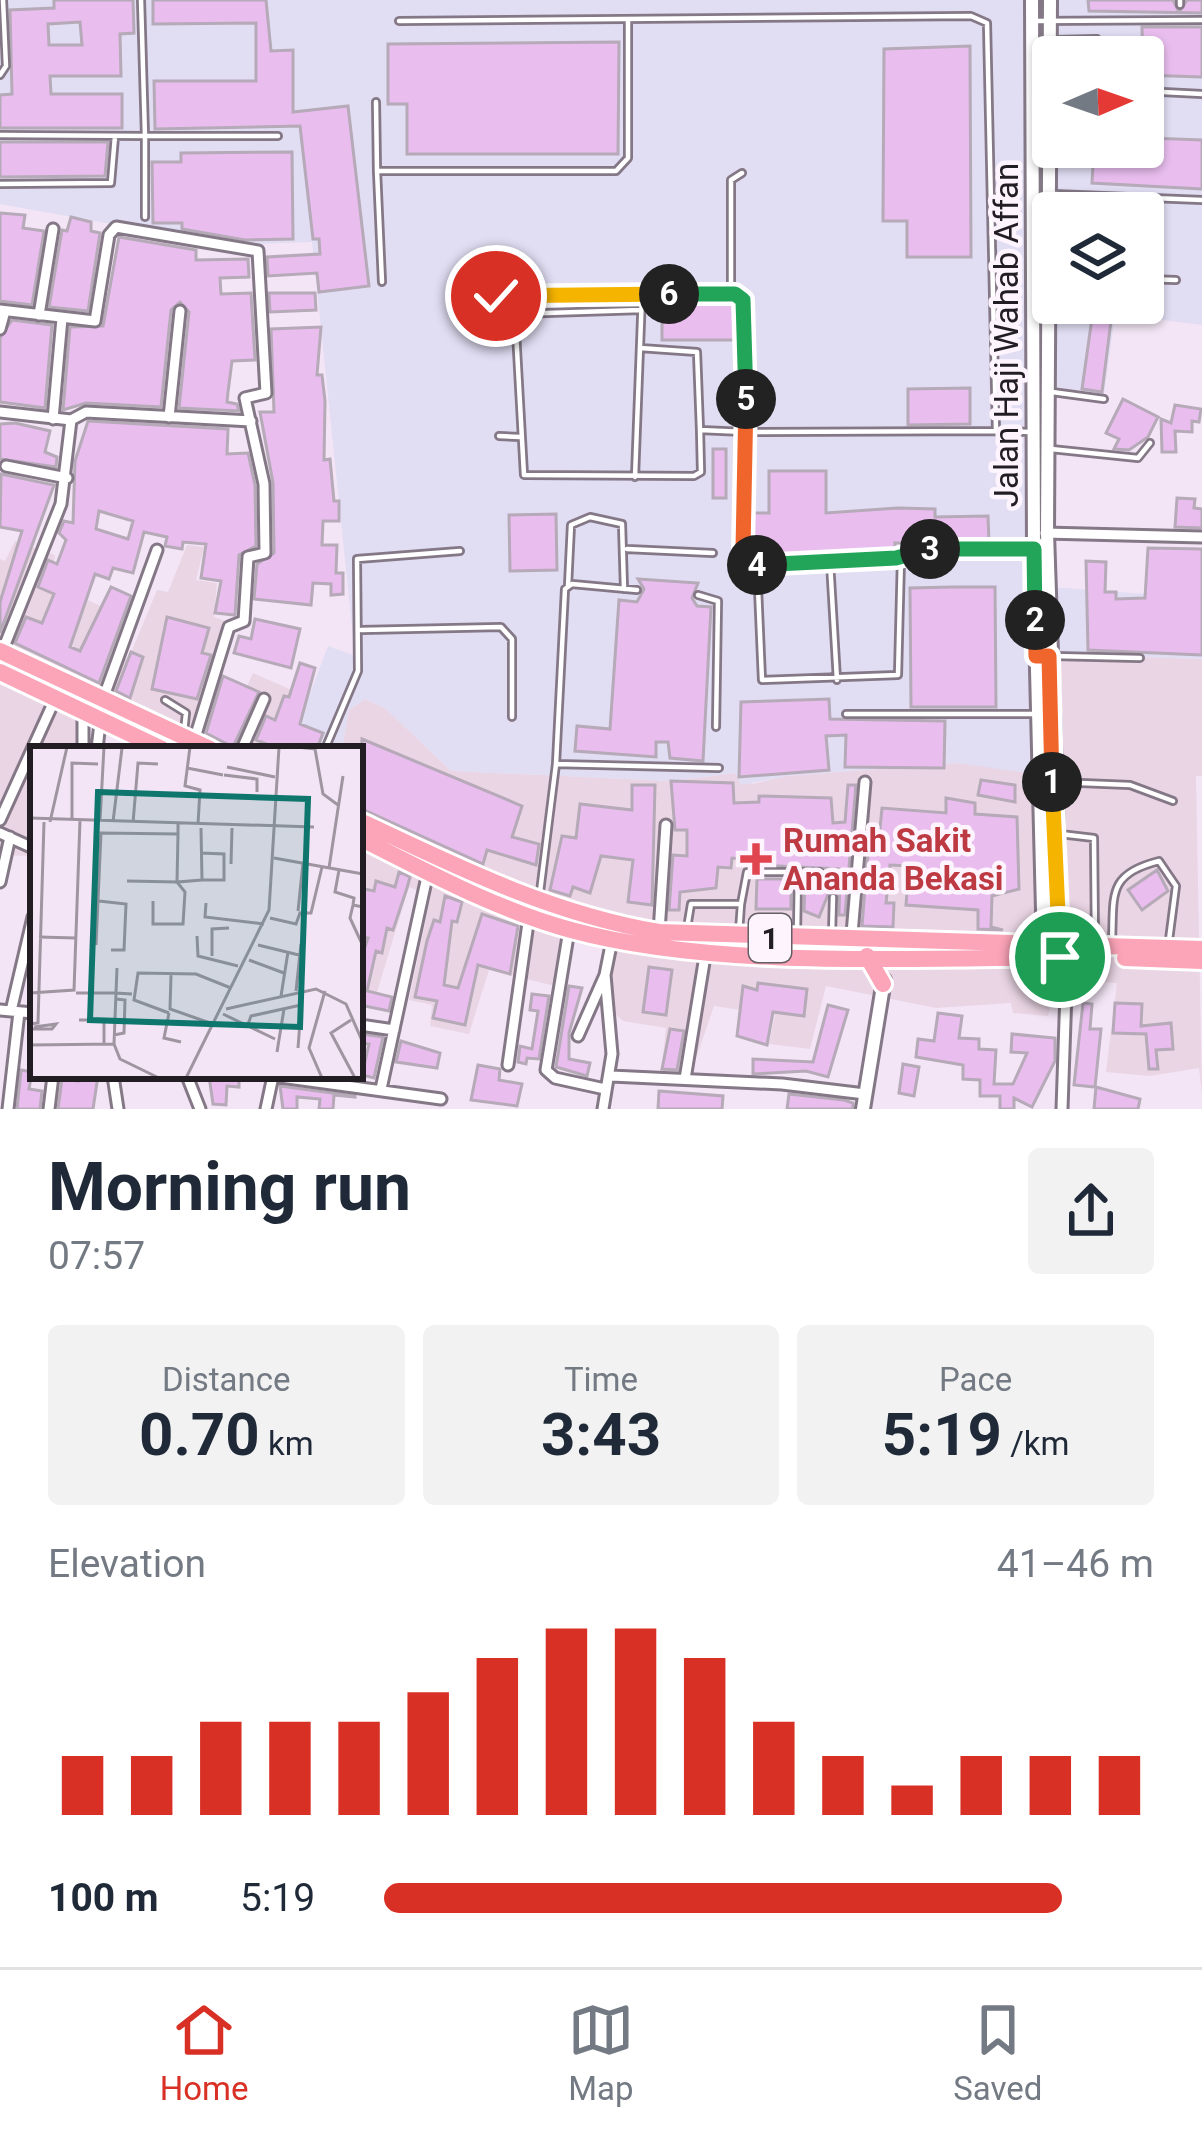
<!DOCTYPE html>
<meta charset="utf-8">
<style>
:root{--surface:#fff;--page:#f2f2f3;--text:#1f2937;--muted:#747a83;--line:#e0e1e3;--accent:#d93025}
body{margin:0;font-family:Roboto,sans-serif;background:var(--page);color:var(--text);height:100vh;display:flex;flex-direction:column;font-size:45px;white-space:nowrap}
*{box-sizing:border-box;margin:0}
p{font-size:39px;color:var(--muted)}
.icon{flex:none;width:66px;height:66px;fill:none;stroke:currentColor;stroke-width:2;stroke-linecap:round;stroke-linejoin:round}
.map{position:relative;height:1109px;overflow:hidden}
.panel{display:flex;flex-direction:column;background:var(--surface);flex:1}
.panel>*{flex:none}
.needle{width:78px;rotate:88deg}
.buttons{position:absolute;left:1032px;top:36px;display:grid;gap:24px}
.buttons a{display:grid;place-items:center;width:132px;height:132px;border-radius:12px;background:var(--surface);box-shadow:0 3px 9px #0004;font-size:60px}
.pin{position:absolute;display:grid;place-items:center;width:102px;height:102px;color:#fff;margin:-51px;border:6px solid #fff;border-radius:50%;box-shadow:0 3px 12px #0007}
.km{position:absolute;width:60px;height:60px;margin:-30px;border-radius:50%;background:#222;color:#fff;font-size:33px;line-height:60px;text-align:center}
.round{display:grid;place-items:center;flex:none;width:126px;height:126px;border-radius:12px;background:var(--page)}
.overview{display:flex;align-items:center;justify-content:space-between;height:204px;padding:0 48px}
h1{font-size:66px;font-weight:700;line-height:90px}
.figures{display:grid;grid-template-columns:repeat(3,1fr);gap:18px;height:204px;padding:12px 48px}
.figures div{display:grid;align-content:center;border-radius:12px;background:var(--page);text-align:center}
.figures b{font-size:60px;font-weight:700}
.figures small{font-size:33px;font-weight:400}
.figures p{font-size:33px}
.chart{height:336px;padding:24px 48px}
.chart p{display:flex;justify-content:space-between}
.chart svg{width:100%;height:216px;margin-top:12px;stroke:var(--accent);stroke-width:6}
ul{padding:0 48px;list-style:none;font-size:39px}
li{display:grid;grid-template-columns:192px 144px 1fr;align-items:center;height:90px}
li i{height:30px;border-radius:15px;background:var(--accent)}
.menu{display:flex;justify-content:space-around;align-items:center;height:168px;border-top:3px solid var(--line);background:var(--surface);font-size:33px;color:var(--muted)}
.menu a{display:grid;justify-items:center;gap:6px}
.menu .selected{color:var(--accent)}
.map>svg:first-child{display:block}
.commercial{fill:#ead5e4}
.industrial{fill:#e1ddf3;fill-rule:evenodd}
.building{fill:#e9beef;stroke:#b6a9b8;stroke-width:3;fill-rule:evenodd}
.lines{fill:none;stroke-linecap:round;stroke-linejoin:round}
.service-casing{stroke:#847886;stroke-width:10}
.minor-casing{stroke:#847886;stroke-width:15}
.tertiary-casing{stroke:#847886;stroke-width:18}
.trunk-casing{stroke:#fff;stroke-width:22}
.service{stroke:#fff;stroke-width:4.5}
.minor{stroke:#fff;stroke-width:9}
.tertiary{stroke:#fff;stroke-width:12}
.trunk{stroke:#fca4b8;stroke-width:16}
.split-1-casing{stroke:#fff;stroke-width:24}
.split-2-casing{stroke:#fff;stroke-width:24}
.split-3-casing{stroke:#fff;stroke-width:24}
.split-4-casing{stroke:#fff;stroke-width:24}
.split-5-casing{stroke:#fff;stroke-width:24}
.split-6-casing{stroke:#fff;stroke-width:24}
.split-7-casing{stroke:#fff;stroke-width:24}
.split-1{stroke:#f5b400;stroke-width:15}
.split-2{stroke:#f0652b;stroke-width:15}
.split-3{stroke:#22a559;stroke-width:15}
.split-4{stroke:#22a559;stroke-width:15}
.split-5{stroke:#f0652b;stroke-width:15}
.split-6{stroke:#22a559;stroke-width:15}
.split-7{stroke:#f5b400;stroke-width:15}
.health-dot{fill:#e0444e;stroke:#fdf4fe;stroke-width:4.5}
.labels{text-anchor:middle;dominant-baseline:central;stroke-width:9;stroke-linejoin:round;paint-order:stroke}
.shield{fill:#fdf4fe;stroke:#645e65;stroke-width:3}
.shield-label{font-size:30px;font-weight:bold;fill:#221d23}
.street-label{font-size:33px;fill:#221d23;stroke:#fdf4fe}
.health-label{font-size:33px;font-weight:bold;fill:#be3a42;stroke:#fdf4fe;text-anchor:start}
.inset-road{fill:none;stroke:#9f95a1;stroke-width:3}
.view{fill:#0f766e;fill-opacity:0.15;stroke:#0f766e;stroke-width:6}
.inset-edge{fill:none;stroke:#221d23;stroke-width:6}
</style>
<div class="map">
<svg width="1202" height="1109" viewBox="0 0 1202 1109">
<rect width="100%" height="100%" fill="#f3e5f5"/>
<path class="commercial" d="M15 541 55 555 52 584 112 611 96 646 128 660 157 590 168 592 187 545 204 547 196 580 217 583 214 617 236 625 198 740 220 748 253 673 308 697 289 749H146L84 715 80 749H33V856L0 855V559L5 561Z
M1053 654 1202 659V776H1196L1202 1095 1199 1068 1150 1076 1106 1072 1117 983 1083 981 1079 1002 1052 1000 1048 1016 1013 1013 1011 1003 936 1008 826 986 810 1049 769 1044 775 1015 714 1006 690 1076 661 1073 666 1028 623 1021 601 1002 612 939 568 930 555 986 489 970 469 1034 430 1026 432 1005 409 1000 431 895 409 887 376 995 360 992V749H342L349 710 365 699 385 708 451 771 671 781 736 773 752 784 787 776 957 763 1056 776Z"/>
<path class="industrial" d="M0 0H1202V325L1115 314 1104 395 1051 386 1050 587 1202 598V659L1053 654 1056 777 957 763 787 776 741 785 735 773 671 781 451 771 385 708 365 699 349 710 342 749H289L328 646 355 656 312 242 228 245 0 204ZM1053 57H1143V147H1053ZM1053 213H1143V303H1053Z"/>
<path class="building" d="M54 0H133L134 33 120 34 121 76H50L51 94H122V128H0V95L12 94 10 10 54 8ZM80 22 82 45H49L48 24Z
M153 0H266L271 51 293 50V112L348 106 369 286 319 292 317 273 268 276 267 257 320 254 319 239H313L300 126 155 129 154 81H256V23L153 24Z
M1088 0H1173L1179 12 1187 0H1202V13L1089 11Z
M1142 27H1202V77L1143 75Z
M619 42 618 154H407V104H388V44Z
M970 46 971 257H907V221H883L884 49Z
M1149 138 1202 140V189L1092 183 1094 147H1149Z
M0 142H108L105 176 0 177Z
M292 152 293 239 245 240 182 229V223H153L152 162H181V153Z
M0 213 25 215 23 228 44 231 32 305 0 301Z
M71 217 91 222V231L100 233 88 311 49 307 62 230 67 231Z
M119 237 196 250V260L248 259 249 277 220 278 221 294 251 293 255 360 232 361 228 392 227 402 237 404 239 411 179 408 189 312 180 302 171 310 161 407 86 403 63 410 70 327 103 326Z
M269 293H315L316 310 270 312Z
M662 302H735L736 340H662Z
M1092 318 1111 321 1102 392 1082 389Z
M12 320 52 325 45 408 0 402V338Z
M321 327 317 375H322L325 401 324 460 330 459 334 501H339V521H323L322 545H337L336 573H343V594L331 595V584L313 583 311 605 254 599 257 564 274 553 273 483 260 412H274L271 329Z
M970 388V424L908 425V389Z
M1123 399 1158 417 1148 437 1129 450 1114 449 1119 439 1106 433Z
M1175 405 1201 409 1199 422 1192 421V432L1175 431 1176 452H1162L1161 419 1171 423Z
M88 421 228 429 227 454 248 453 255 485 256 546 239 555 235 615 215 613 221 581 201 578 206 544 183 542 182 549 165 546 167 537 144 532 133 573 113 568 109 579 95 574 70 647 80 651 111 587 131 596 99 683 15 643 26 617 42 623 54 594 38 587 48 560 57 564 66 540 59 533 64 521 73 523 75 461ZM99 511 133 521 128 539 96 529Z
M15 423 50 431 45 452 57 457 56 467 0 459V424Z
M713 449H726V498H713Z
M769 471H826V513L898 508 935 509V517L988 516 989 543H895V549L752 557 750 513H769Z
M1 474 54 485 0 633V602L22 531 0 527Z
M1177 498 1195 499 1194 508 1202 509V528L1175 527Z
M556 514 557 570 510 571 509 515Z
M1148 548 1202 549V655L1088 650 1086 561 1106 562 1105 592H1116V599L1145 598Z
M638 579 698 583 692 598 697 606 711 607 703 761 670 758 668 742H656V757L575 751 577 726 610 729 619 600 637 602 644 589Z
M954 587H995L996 707H911L910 588Z
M167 617 209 628 202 653 211 655 197 699 152 689Z
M255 619 300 629 291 668 234 653 239 636 251 639Z
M131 652 143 657 130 698 116 691Z
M300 663 315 668 300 724 323 733 317 749H279L256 740 266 716 275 720 284 696 289 697Z
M223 676 259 692 233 747 206 733Z
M829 699 830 719 945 721 944 768 845 767 846 735 826 736 829 770 739 777 741 702Z
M362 739 522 806 512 837 539 844 536 865 487 850 483 864 360 808Z
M981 780 1015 785V802L978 795Z
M671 781 733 783 734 803 759 802V796L831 798 833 823 845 822 848 785H856L845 915H839L840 869 757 865 758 860 732 858 731 868 718 867 716 888 680 892 679 910H669L673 855 687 856V830H675Z
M632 785H655L652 905 628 902 633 860 601 856 590 893 573 887 570 896 550 890 562 836 576 838 580 804 632 810Z
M946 798 975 803V814L1017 817 1019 889 992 896 991 927 1003 930 978 929V910L906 905 909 866 890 865 886 903H894L893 927 862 926 869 839H879L882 808 946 813Z
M1157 870 1168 891 1142 910 1128 890Z
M399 872 410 877 407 888 393 930 387 928 382 953 376 951 367 991 392 997 389 1011 360 1005V961L368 938 360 937V888L374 891 376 881 395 887Z
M757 879H791V909H756Z
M805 881 829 892 819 917 804 911Z
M445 896 462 902 457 922 452 921 444 985 458 988 482 914 518 926 510 974 478 965 465 1025 433 1018 437 1001 415 997 427 941 434 920 440 922Z
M649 967 672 970 666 1015 643 1012Z
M758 983 807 989 804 1016 773 1012 767 1045 737 1036 743 986 757 990Z
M569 986 582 988 569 1033V1059L590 1063 587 1076 556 1067Z
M532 994 549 996 539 1059 527 1058 526 1064 518 1062 520 1046 532 1049 538 1011 530 1010Z
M1083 1003 1092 1004 1090 1029H1101L1095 1087 1074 1085Z
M1115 1003 1142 1004 1141 1026 1171 1023 1173 1049 1156 1050 1158 1069H1149L1146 1034 1113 1033Z
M828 1005 848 1010 828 1077 806 1071 753 1074V1059L813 1062Z
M938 1013 962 1016 959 1038 979 1039V1049L996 1050 994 1084H1013L1027 1053 1011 1052 1012 1034 1055 1038V1061L1032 1107 1014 1098V1109H1000V1096H980V1080L963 1079V1065L916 1057 918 1039 934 1041Z
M670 1029 684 1031 677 1070 662 1069Z
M362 1034 383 1037 374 1078 362 1075 369 1044 361 1043Z
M401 1041 440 1053 437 1068 396 1062Z
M903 1064 919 1067 914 1096 899 1093Z
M478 1065 500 1069 499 1080 522 1084 517 1106 471 1100Z
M21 1070 32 1072 29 1089 42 1091 40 1109H17Z
M79 1076H98L93 1109H58L62 1079 78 1081Z
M209 1076H239V1087L227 1086 226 1105 213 1104Z
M280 1086 355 1096V1097L334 1095 333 1109H319L320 1099 297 1097V1109H283Z
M1096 1087 1140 1099 1138 1109H1094Z
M659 1091 723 1096 722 1109H658Z
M789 1094 844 1100 853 1103V1109H787Z"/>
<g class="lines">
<g class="service-casing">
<path id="service" d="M1180 5V0
M399 21 971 16 987 23 996 431 1031 432
M1034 21 1202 20
M1055 40 1097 39
M0 75 6 66 3 0
M1143 91 1202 94
M376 102 377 171H616L628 158V21
M0 135 145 136 141 0
M377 171 382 282
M0 184 111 183 115 136
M1054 194 1202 200
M145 217V136H278
M1143 279 1176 280
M641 310 515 314 524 475 694 476 701 472 700 430 745 432 746 314 743 300 731 287V180L742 173
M460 317V297L735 294
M640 348 697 352 700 430
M1052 392 1104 399
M499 436 520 437
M1051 449 1138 458 1150 443
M635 477 642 294
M627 549 713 553
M901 558 898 675 762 680 757 565C851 561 939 550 1033 549
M830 562 837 680
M757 565 746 563 743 549 745 432 996 431
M568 586 571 525 590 517 622 524 624 589
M698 595 718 601 716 727
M361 630 501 627 512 639V717
M1054 656 1140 658
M165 700 186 713 184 732
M846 714H1037
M325 749 358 671 357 559 460 551
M556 764 719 768
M1056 782 1130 785 1173 801
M1060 834 1094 838 1095 941
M540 892 556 764 565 589 572 584 637 590
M741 904 747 872H820
M687 928 691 904H741L739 932
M797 933 798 873
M832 934 833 897
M1112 941C1114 895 1107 874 1159 861L1176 886 1169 940"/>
</g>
<g class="minor-casing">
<path id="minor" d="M0 310 95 321 109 235 116 227 258 251 266 393 245 398 264 484 265 553 248 557 244 621 229 627 194 741
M39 315 53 229
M0 329 5 311
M0 412 71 420
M169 417 180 311
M53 419 62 318
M6 466 67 478
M1045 533 1202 537
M2 652 61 504 71 420 86 412 251 421
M103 699 157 550
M83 749V715
M97 749 100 723
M242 749 264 699
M0 820 55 699
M0 833 33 848
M0 882 10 837
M569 930 546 1070 555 1078 605 1089
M659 932 666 825
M850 957 865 782
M1060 957 1066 991 1062 1109
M0 1010 33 1013
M11 1011 33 917
M360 1025 394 1030
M578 1036 605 975 612 940
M508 1065 529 916
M113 1076 118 1109
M187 1076 200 1109
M611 1076 782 1084 865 1094
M685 1079 706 950
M381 1089 428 872
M8 1109 19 1012
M49 1109 53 1076
M266 1109 273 1076 441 1099
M603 1109 612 1054 605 975"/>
</g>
<g class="tertiary-casing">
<path id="tertiary" d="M1032 0 1034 549 1044 951
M1050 0 1047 533 1061 952
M863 1109 884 980"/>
</g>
<g class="trunk-casing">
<path id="trunk" d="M0 651 210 749
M0 672 162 749
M360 821C457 867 552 914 659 932L1202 949
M360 838C428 872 497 910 571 930 722 971 935 957 1094 957
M867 956 883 984
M1125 958 1202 961"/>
</g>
<use href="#service" class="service"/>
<use href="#minor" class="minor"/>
<use href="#tertiary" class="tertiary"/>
<use href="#trunk" class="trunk"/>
</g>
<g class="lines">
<g class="split-1-casing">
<path id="split-1" d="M1052 782 1060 957"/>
</g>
<g class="split-2-casing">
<path id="split-2" d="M1035 620 1036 656H1049L1052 782"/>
</g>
<g class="split-3-casing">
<path id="split-3" d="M930 549H1034L1035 620"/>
</g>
<g class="split-4-casing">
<path id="split-4" d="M757 565 896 558 930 549"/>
</g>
<g class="split-5-casing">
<path id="split-5" d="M746 399 743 549 746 563 757 565"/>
</g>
<g class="split-6-casing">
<path id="split-6" d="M669 294H735L743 300 746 399"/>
</g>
<g class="split-7-casing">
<path id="split-7" d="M496 296 669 294"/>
</g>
<use href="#split-1" class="split-1"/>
<use href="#split-2" class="split-2"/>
<use href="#split-3" class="split-3"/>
<use href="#split-4" class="split-4"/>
<use href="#split-5" class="split-5"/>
<use href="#split-6" class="split-6"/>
<use href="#split-7" class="split-7"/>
</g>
<path class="health-dot" d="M750 841h12v12h12v12h-12v12h-12v-12h-12v-12h12z"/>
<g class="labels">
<rect class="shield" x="749" y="914" width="42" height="48" rx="9"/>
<g class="shield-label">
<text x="770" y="938">1</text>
</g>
<g class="street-label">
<text transform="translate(1006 335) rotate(-90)">Jalan Haji Wahab Affan</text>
</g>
<g class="health-label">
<text x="783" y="840">Rumah Sakit<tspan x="783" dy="38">Ananda Bekasi</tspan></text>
</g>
</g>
<g transform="translate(30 746)">
<rect width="333" height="333" fill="#f3e5f5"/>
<path class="inset-road" d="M160 1 155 40 170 44 168 78M267 1 285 3 293 48 308 59M197 21 245 31M157 22 193 29M194 29 227 33V46M0 72 284 81M42 74V17L68 18M70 75 74 1M20 76 37 1M83 76 92 2M103 77 108 17 128 18M171 82 172 134H194V108L171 107M148 88 147 136 172 134M244 112 333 128M201 118 202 82M299 122 313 30M309 124 305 146 324 152 323 159M97 135 147 136 155 146 153 178H123V155M69 155 96 158 94 204H81M176 157 175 171 234 178M333 161 323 159 320 172 333 200M268 165 273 117M240 172 266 178 270 167H281L292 121M167 190 168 210 208 220M9 191 46 192M66 199 71 87 148 88V78M228 199 269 209M182 210V183L199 182M219 214 254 227M87 222 86 247 102 248M141 229 140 263 183 278M266 245 271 198M0 247 44 244 50 74M46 247H86L84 298M251 250 258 206M196 263 286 243 316 258 333 297M139 267 104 254 108 227 166 228 201 242M139 267 134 292 151 296M193 268 245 293M49 274H74V298M321 274 301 287 325 332M0 278 8 277 14 76M217 281 221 270 271 259M0 283H22L26 278 4 281M84 289 94 287 95 254 86 253M0 299 84 298 90 313 129 332M268 302 272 249M247 306 254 263M156 332 239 164 249 1M292 332 279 302 295 245"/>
<path class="view" d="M68 46 278 53 270 281 60 274Z"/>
<rect width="333" height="333" class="inset-edge"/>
</g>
</svg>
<div class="buttons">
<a><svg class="needle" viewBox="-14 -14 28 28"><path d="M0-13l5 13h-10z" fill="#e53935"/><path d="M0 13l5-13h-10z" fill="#747a83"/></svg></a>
<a><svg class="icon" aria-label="layers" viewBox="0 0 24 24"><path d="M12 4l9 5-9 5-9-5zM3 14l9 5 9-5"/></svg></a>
</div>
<div class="pin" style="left:1060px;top:957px;background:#1e9e55"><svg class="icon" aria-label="arrive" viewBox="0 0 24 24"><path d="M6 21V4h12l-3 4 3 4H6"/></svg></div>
<div class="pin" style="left:496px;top:296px;background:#d93025"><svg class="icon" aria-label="check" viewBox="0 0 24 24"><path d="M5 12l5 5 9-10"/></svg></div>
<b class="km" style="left:1052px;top:782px">1</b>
<b class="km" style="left:1035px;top:620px">2</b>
<b class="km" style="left:930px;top:549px">3</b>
<b class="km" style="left:757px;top:565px">4</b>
<b class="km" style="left:746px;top:399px">5</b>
<b class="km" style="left:669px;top:294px">6</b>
</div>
<section class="panel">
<div class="overview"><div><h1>Morning run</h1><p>07:57</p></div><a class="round"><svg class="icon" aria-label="share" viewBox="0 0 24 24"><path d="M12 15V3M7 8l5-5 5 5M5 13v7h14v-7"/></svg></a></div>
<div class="figures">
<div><p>Distance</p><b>0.70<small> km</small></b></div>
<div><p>Time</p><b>3:43</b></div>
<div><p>Pace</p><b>5:19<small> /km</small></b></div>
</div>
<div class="chart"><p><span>Elevation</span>41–46 m</p>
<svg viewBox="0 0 160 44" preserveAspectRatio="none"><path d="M5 44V32M15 44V32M25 44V25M35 44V25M45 44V25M55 44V19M65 44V12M75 44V6M85 44V6M95 44V12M105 44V25M115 44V32M125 44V38M135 44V32M145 44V32M155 44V32"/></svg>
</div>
<ul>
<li><b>100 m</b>5:19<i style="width:88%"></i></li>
</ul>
</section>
<nav class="menu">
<a class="selected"><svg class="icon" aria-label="home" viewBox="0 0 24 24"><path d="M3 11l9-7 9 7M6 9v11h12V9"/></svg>Home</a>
<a><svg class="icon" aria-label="map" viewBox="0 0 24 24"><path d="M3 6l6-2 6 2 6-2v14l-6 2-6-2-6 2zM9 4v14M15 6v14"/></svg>Map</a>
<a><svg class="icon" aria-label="saved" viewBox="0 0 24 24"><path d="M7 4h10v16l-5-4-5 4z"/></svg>Saved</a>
</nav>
